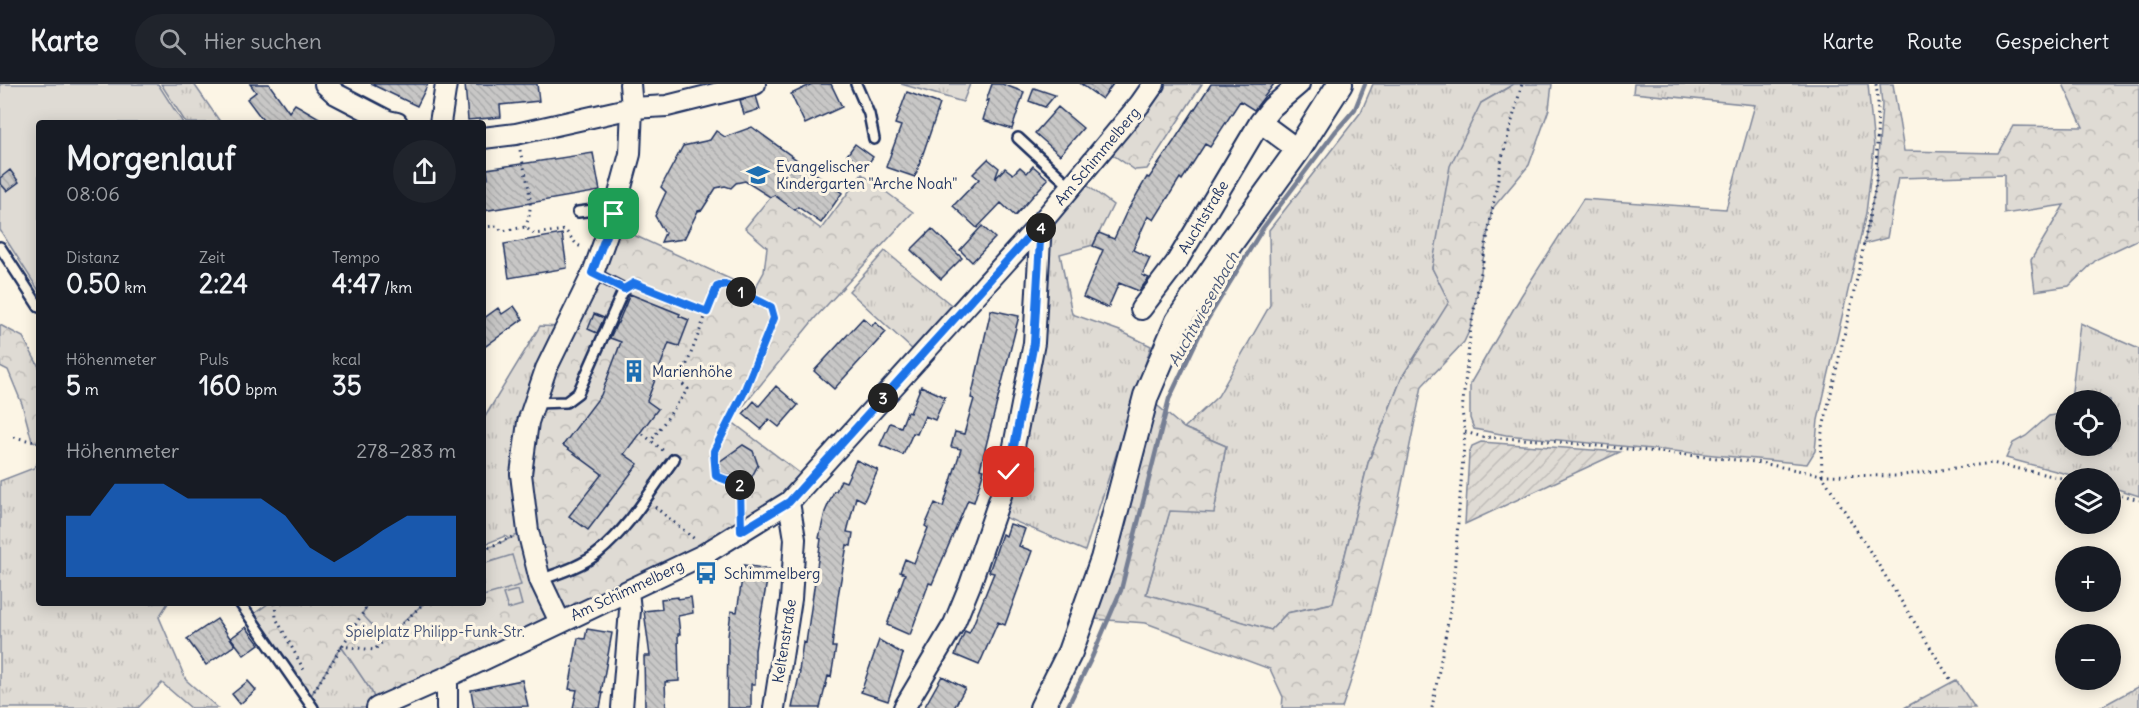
<!DOCTYPE html>
<html lang="de">
<meta charset="utf-8">
<style>
:root{--surface:#171b24;--page:#20242c;--text:#f1f3f6;--muted:#9ea1a6;--line:#363941;--accent:#1a73e8}
body{margin:0;font-family:Delius,sans-serif;background:var(--page);color:var(--text);height:100vh;display:flex;flex-direction:column;font-size:22px;white-space:nowrap}
*{box-sizing:border-box;margin:0}
p{font-size:20px;color:var(--muted)}
.icon{flex:none;width:33px;height:33px;fill:none;stroke:currentColor;stroke-width:2;stroke-linecap:round;stroke-linejoin:round}
.map{position:relative;flex:1;overflow:hidden}
.sheet{position:absolute;left:36px;top:36px;width:450px;height:486px;display:flex;flex-direction:column;background:var(--surface);border-radius:6px;box-shadow:0 3px 15px #0003}
.sheet>*{flex:none}
.tools{position:absolute;left:2055px;top:306px;display:grid;gap:12px}
.tools a{display:grid;place-items:center;width:66px;height:66px;border-radius:50%;background:var(--surface);box-shadow:0 3px 15px #0003;font-size:30px}
.pin{position:absolute;display:grid;place-items:center;width:51px;height:51px;color:#fff;margin:-26px;border-radius:12px;box-shadow:0 3px 9px #0006}
.km{position:absolute;width:30px;height:30px;margin:-15px;border-radius:50%;background:#222;color:#fff;font-size:16px;line-height:30px;text-align:center}
.round{display:grid;place-items:center;flex:none;width:63px;height:63px;border-radius:32px;background:var(--page)}
.head{display:flex;align-items:center;justify-content:space-between;height:102px;padding:0 30px}
h1{font-size:33px;font-weight:800;line-height:45px}
.figures{display:grid;grid-template-columns:repeat(3,1fr);gap:9px;height:102px;padding:6px 30px}
.figures div{display:grid;align-content:center}
.figures b{font-size:26px;font-weight:800}
.figures small{font-size:16px;font-weight:400}
.figures p{font-size:16px}
.chart{height:168px;padding:12px 30px}
.chart p{display:flex;justify-content:space-between}
.chart svg{width:100%;height:108px;margin-top:6px;fill:var(--accent);opacity:.7}
header{display:flex;align-items:center;gap:36px;box-sizing:border-box;height:84px;padding:0 30px;background:var(--surface);border-bottom:2px solid var(--line)}
header strong{font-size:28px}
nav{display:flex;gap:33px;margin-inline-start:auto;font-size:21px}
.search{width:420px;height:54px;background:var(--page);display:flex;align-items:center;gap:15px;box-sizing:border-box;padding:0 21px;border-radius:33px;color:var(--muted);font-size:22px}
.map>svg:first-child{display:block}
.grass{fill:url(#grass-tufts);stroke:#7d8599;stroke-width:1.5}
.forest{fill:url(#forest-crowns);stroke:#7d8599;stroke-width:1.5}
.garden{fill:url(#garden-furrows);stroke:#7d8599;stroke-width:1.5}
.pitch{fill:#dfdbd4;stroke:#7d8599;stroke-width:1.5}
.lines{fill:none;stroke-linecap:round;stroke-linejoin:round}
.stream{stroke:#767f94;stroke-width:4.5}
.building{fill:url(#building-back-hatch);stroke:#1b2f5e;stroke-width:1.5}
.service-casing{stroke:#1b2f5e;stroke-width:14}
.minor-casing{stroke:#1b2f5e;stroke-width:24}
.tertiary-casing{stroke:#1b2f5e;stroke-width:28}
.path{stroke:#1b2f5e;stroke-width:3;stroke-dasharray:1.5 4.5;stroke-linecap:butt}
.service{stroke:#fcf5e5;stroke-width:9}
.minor{stroke:#fcf5e5;stroke-width:20}
.tertiary{stroke:#fcf5e5;stroke-width:24}
.route-casing{stroke:#fff;stroke-width:12}
.route{stroke:#1a73e8;stroke-width:8}
.labels{text-anchor:middle;dominant-baseline:central;stroke-width:6;stroke-linejoin:round;paint-order:stroke}
.street-label{font-size:15px;fill:#1b2f5e;stroke:#fcf5e5}
.poi-label{font-size:15px;fill:#1b2f5e;stroke:#fcf5e5;text-anchor:start}
.park-label{font-size:15px;fill:#425176;stroke:#fcf5e5}
.water-label{font-size:16px;font-style:italic;fill:#485779;stroke:#fcf5e5}
</style>
<header>
<strong>Karte</strong>
<div class="search"><svg class="icon" aria-label="search" viewBox="0 0 24 24"><circle cx="10" cy="10" r="6"/><path d="M15 15l6 6"/></svg>Hier suchen</div>
<nav><a>Karte</a><a>Route</a><a>Gespeichert</a></nav>
</header>
<div class="map">
<svg width="2139" height="624" viewBox="0 0 2139 624">
<defs>
<pattern id="grass-tufts" width="24" height="20" patternUnits="userSpaceOnUse" patternTransform="scale(1.5)"><rect width="24" height="20" fill="#dfdbd4"/><path d="M3 7l-1-3M5 7V3M7 7l1-3M15 17l-1-3M17 17v-4M19 17l1-3" fill="none" stroke="#bfbcb8"/></pattern>
<pattern id="forest-crowns" width="20" height="18" patternUnits="userSpaceOnUse" patternTransform="scale(1.5)"><rect width="20" height="18" fill="#dfdbd4"/><path d="M2 6a3 3 0 1 1 6 0M12 15a3 3 0 1 1 6 0" fill="none" stroke="#bfbcb8"/></pattern>
<pattern id="garden-furrows" width="10" height="10" patternUnits="userSpaceOnUse" patternTransform="scale(1.5)"><rect width="10" height="10" fill="#dfdbd4"/><path d="M-1 1l2-2M0 10L10 0M9 11l2-2" fill="none" stroke="#bfbcb8"/></pattern>
<pattern id="building-back-hatch" width="6" height="6" patternUnits="userSpaceOnUse" patternTransform="scale(1.5)"><rect width="6" height="6" fill="#c8c7c6"/><path d="M-1 5l2 2M0 0l6 6M5-1l2 2" fill="none" stroke="#ababac"/></pattern>
</defs>
<rect width="100%" height="100%" fill="#fcf5e5"/>
<filter id="ink" filterUnits="userSpaceOnUse"><feTurbulence type="fractalNoise" baseFrequency=".0167" numOctaves="2"/><feDisplacementMap in="SourceGraphic" scale="12" xChannelSelector="R" yChannelSelector="G"/><feConvolveMatrix kernelMatrix="1 2 1 2 8 2 1 2 1" color-interpolation-filters="sRGB"/></filter>
<g filter="url(#ink)">
<path class="grass" d="M161 0H194L221 39H186Z
M901 0H970L963 18Z
M1373 0H1514L1481 19 1432 184 1450 218 1402 293 1368 379 1333 519 1287 529 1271 546 1146 511 1170 426 1214 428 1226 362 1184 344 1218 312 1270 221 1269 146 1361 28Z
M1634 0H1868L1874 63 1866 129 1818 336 1815 367 1807 380 1506 351 1474 345 1470 334V300L1521 212 1583 115 1726 125 1755 21 1633 9Z
M1080 96 1113 121 1093 161 1060 170 1072 230 1120 247 1151 262 1085 467 1002 432 1045 139Z
M885 167 955 224 915 268 849 207Z
M2080 239 2139 265V412L2111 403 2110 394H2082L2006 374 2013 359 2026 352 2049 332 2065 329 2066 362H2110V316H2071Z
M540 242 563 243 525 448 509 455 505 452 483 461V336Z
M39 376V519H168L159 533 186 596 218 624H191L162 599 138 624H0V397L34 384Z
M369 519H421V522L385 555 361 530Z
M341 562 372 608 377 622 372 624H318L310 613Z
M1956 596 1975 624H1904Z
M2139 602V624H2099Z"/>
<path class="forest" d="M1157 0H1202L1147 85 1135 86 1106 66Z
M1514 0H1552L1549 25 1529 81 1492 125 1471 243 1464 258 1422 302 1398 420 1362 563 1342 624H1282L1283 613 1270 585 1146 539 1082 534 1146 312 1184 344 1226 362 1214 429 1170 427 1146 510 1271 546 1287 529 1333 519 1368 379 1402 293 1449 218 1432 184 1450 82 1481 19Z
M1880 0H1893L1904 67 1998 69 2013 42 2083 43 2063 0H2139V155L2097 175 2069 202 2035 207 2031 176 2064 121 2004 130V91L1898 94 1887 154 1864 160 1876 99 1882 21Z
M862 90 913 128 815 234 731 337 806 394 702 469 561 534 543 497 524 390 531 338 614 142 754 206 764 188 767 163 745 144 770 113 775 111 821 145Z
M0 241 23 253 39 283V359L32 357 22 320 8 286 0 282Z
M525 448 556 536 377 622 372 608 341 562 310 613 254 530 269 519H369L362 530 385 555 424 519H483V466Z"/>
<path class="garden" d="M1481 358 1620 368 1465 440 1469 370 1472 362Z"/>
<path class="pitch" d="M0 0H158L183 39H39V207L0 146Z
M512 471 521 501 483 512V480Z
M518 506 522 521 508 525 503 510Z"/>
<g class="lines">
<path class="stream" d="M1067 624 1092 573 1121 506 1169 315 1204 241 1263 144 1335 48 1355 25 1365 0"/>
</g>
<path class="building" d="M250 0H269L289 28 295 20 328 39H265L247 15 256 8Z
M371 0H428L417 22Z
M465 0H537L539 17 500 21 501 33 468 36Z
M812 0H831L842 23 805 40 791 10Z
M992 0H1002L1024 8 1012 45 983 36 989 16 986 17Z
M1081 0H1113L1102 15Z
M1211 0H1274L1254 26 1240 17 1210 63 1205 60 1182 96 1180 94 1154 136 1148 132 1133 166 1150 174 1142 191 1149 194 1139 207 1119 199 1108 224 1083 213 1103 166 1093 162 1099 149 1114 155 1126 129 1147 93 1149 94 1174 57Z
M1034 4 1055 11 1045 23 1029 17Z
M907 8 940 20 915 93 886 83 901 42 895 40Z
M756 12 760 25 744 30 740 16Z
M1058 23 1083 44 1060 71 1035 49Z
M752 43 842 109 821 139 798 123 795 126 774 111 770 113 745 97 736 99 731 104 725 102 716 104 702 126 698 127 684 155 661 158 665 149 655 132 666 108 661 103 683 62 710 56 716 47 725 53Z
M855 60 873 73 865 84 847 71Z
M593 69 600 107 483 127V94H488L487 85Z
M988 75 999 84 995 95 1005 84 1013 90 1020 83 1027 89 1033 82 1048 95 1015 132 1001 119 977 144 953 122 979 95 973 90Z
M10 86 19 98 7 107 0 99V94Z
M982 142 995 154 972 178 960 166Z
M932 145 962 174 941 195 911 166Z
M562 150 567 184 509 194 504 160Z
M630 210 680 230 679 232 689 236 679 262 669 259 647 317 658 325 624 370 638 380 588 446 569 432 602 390 563 361 601 311 621 258 610 254 617 239H618Z
M514 222 523 235 483 264V235L498 224 502 230Z
M991 226 1019 232 980 385 984 386 974 418 968 416 932 500 929 499 910 551 887 541 905 490 900 488 905 475 914 479 928 444 925 442 935 419 943 423 961 365 951 363 955 348 964 350 974 315 971 314Z
M594 230 604 234 597 249 588 245Z
M863 234 872 242 875 238 886 248 834 305 814 287Z
M776 302 798 321 779 343 769 335 761 345 743 330 754 317 759 322Z
M921 302 945 313 935 336 925 332 917 350 913 349 903 371 880 361 890 339 901 343 907 328 910 329Z
M743 361 753 367 758 381 749 398 718 388 719 378Z
M856 376 878 386 864 417 856 413 847 448 853 449 851 462 847 461 838 512 832 563H836L831 593 828 592 820 624H792L800 588 799 587 803 558 806 559 821 455 819 454 825 428 834 407H836L841 396 846 398Z
M1010 440 1025 445 1019 462 1032 467 1005 541 998 538 979 581 955 571 965 547 969 549 973 541 994 489 989 488 1002 450 1006 452Z
M744 481 769 485 755 566V600H751V624H727L728 552 731 527 737 528Z
M678 513V515L691 513 693 529 678 532 680 550H678L679 597 665 598 666 624H645L644 572H650L644 527 662 525 661 515Z
M217 535 235 561 206 581 187 555Z
M246 543 259 560 244 571 231 554Z
M587 545 612 549 601 609H603L600 624H573L577 606 569 605 578 554 585 555Z
M879 556 903 570 888 617 861 608Z
M942 592 965 604 954 624H924Z
M522 596 528 622 474 624 471 606Z
M248 597 256 606 240 620 232 610Z"/>
<g class="lines">
<g class="service-casing">
<path id="service" d="M856 0 869 30 874 55
M1018 54 1071 103
M578 128 594 126 614 130
M0 163 39 223
M535 319 566 318 578 309 624 205 593 189
M540 496C559 489 582 482 598 469 629 444 651 406 674 375
M240 519 313 624"/>
</g>
<g class="minor-casing">
<path id="minor" d="M325 0 336 10 388 37 397 39
M1260 38 1298 66
M440 39 446 0
M483 54 516 50 632 24 667 22 755 0
M1141 225 1176 179 1260 38 1272 23 1299 0
M560 538 540 496 528 447 521 390 528 338 546 285 593 189 612 136 630 70 632 24 630 0
M377 624 447 593 703 471 789 418 1041 139 1140 20 1154 0
M447 624V593
M622 624 630 526 628 507
M774 624 791 515 795 455 789 418
M904 624 954 540 970 501 1009 388 1034 259 1041 139"/>
</g>
<g class="tertiary-casing">
<path id="tertiary" d="M1042 624 1070 568 1103 475 1146 312 1178 237 1232 157 1298 66 1340 0"/>
</g>
<path class="path" d="M1876 0 1878 16 1876 99 1858 190 1821 353 1822 391 1952 598
M520 66C525 92 537 120 525 143
M483 143 497 142 502 147 525 143 534 150 565 146 577 161 584 164
M635 200 707 228 680 298 688 305 651 357
M707 228 717 203 725 200 771 223 774 234 744 308 714 367 716 392 740 401 741 427
M1465 348 1483 353 1539 356 1756 378 1822 391 1896 392 1992 379 2066 395
M643 350 665 368
M14 353 39 359
M2110 407 2139 416
M655 423 697 457
M483 466 512 453
M275 519 276 534 305 588
M341 562 374 566 424 519
M314 607 369 519
M1432 624 1452 516 1465 348 1462 327 1471 243 1501 78 1522 0"/>
<use href="#service" class="service"/>
<use href="#minor" class="minor"/>
<use href="#tertiary" class="tertiary"/>
</g>
</g>
<g class="lines" filter="url(#ink)">
<g class="route-casing">
<path id="route" d="M614 130 592 189 624 205 634 199 707 228 717 203 725 200 771 223 774 234 744 308 714 367 716 392 740 401 741 447 789 418 1041 139 1034 259 1009 388"/>
</g>
<use href="#route" class="route"/>
</g>
<defs>
<g id="school-bare" transform="scale(1.8)"><path d="M0-5L7-2L0 1L-7-2ZM-4 1L0 2.5L4 1V4Q0 6-4 4Z" fill="#1f6fb2" stroke="#fcf5e5" stroke-width="2.5" paint-order="stroke"/></g>
<g id="building-bare" transform="scale(1.8)"><path d="M-4-6H4V6H1V3H-1V6H-4ZM-2.5-4.3h1.7v1.8h-1.7ZM.8-4.3h1.7v1.8H.8ZM-2.5-1h1.7V.8h-1.7ZM.8-1h1.7V.8H.8Z" fill="#1f6fb2" stroke="#fcf5e5" stroke-width="2.5" paint-order="stroke"/></g>
<g id="bus-bare" transform="scale(1.8)"><path d="M-5-6H5V4H4V6H2V4H-2V6H-4V4H-5ZM-3.5-4V0h7V-4ZM-3.5 1.2v1.5H-2V1.2ZM2 1.2v1.5H3.5V1.2Z" fill="#1f6fb2" stroke="#fcf5e5" stroke-width="2.5" paint-order="stroke"/></g>
</defs>
<g fill-rule="evenodd">
<use href="#school-bare" x="758" y="91"/>
<use href="#building-bare" x="634" y="287"/>
<use href="#bus-bare" x="706" y="489"/>
</g>
<g class="labels">
<g class="street-label">
<text transform="translate(1097 72) rotate(-50)">Am Schimmelberg</text>
<text transform="translate(1203 133) rotate(-59)">Auchtstraße</text>
<text transform="translate(627 506) rotate(-25)">Am Schimmelberg</text>
<text transform="translate(784 557) rotate(-81)">Keltenstraße</text>
</g>
<g class="poi-label">
<text x="776" y="82">Evangelischer<tspan x="776" dy="17">Kindergarten "Arche Noah"</tspan></text>
<text x="652" y="287">Marienhöhe</text>
<text x="724" y="489">Schimmelberg</text>
</g>
<g class="park-label">
<text x="435" y="547">Spielplatz Philipp-Funk-Str.</text>
</g>
<g class="water-label">
<text transform="translate(1203 225) rotate(-61)">Auchtwiesenbach</text>
</g>
</g>
</svg>
<div class="tools">
<a><svg class="icon" aria-label="locate" viewBox="0 0 24 24"><circle cx="12" cy="12" r="6"/><path d="M12 2v4M12 18v4M2 12h4M18 12h4"/></svg></a>
<a><svg class="icon" aria-label="layers" viewBox="0 0 24 24"><path d="M12 4l9 5-9 5-9-5zM3 14l9 5 9-5"/></svg></a>
<a>+</a>
<a>−</a>
</div>
<div class="pin" style="left:614px;top:130px;background:#1e9e55"><svg class="icon" aria-label="arrive" viewBox="0 0 24 24"><path d="M6 21V4h12l-3 4 3 4H6"/></svg></div>
<div class="pin" style="left:1009px;top:388px;background:#d93025"><svg class="icon" aria-label="check" viewBox="0 0 24 24"><path d="M5 12l5 5 9-10"/></svg></div>
<b class="km" style="left:741px;top:208px">1</b>
<b class="km" style="left:740px;top:401px">2</b>
<b class="km" style="left:883px;top:314px">3</b>
<b class="km" style="left:1041px;top:144px">4</b>
<section class="sheet">
<div class="head"><div><h1>Morgenlauf</h1><p>08:06</p></div><a class="round"><svg class="icon" aria-label="share" viewBox="0 0 24 24"><path d="M12 15V3M7 8l5-5 5 5M5 13v7h14v-7"/></svg></a></div>
<div class="figures">
<div><p>Distanz</p><b>0.50<small> km</small></b></div>
<div><p>Zeit</p><b>2:24</b></div>
<div><p>Tempo</p><b>4:47<small> /km</small></b></div>
</div>
<div class="figures">
<div><p>Höhenmeter</p><b>5<small> m</small></b></div>
<div><p>Puls</p><b>160<small> bpm</small></b></div>
<div><p>kcal</p><b>35</b></div>
</div>
<div class="chart"><p><span>Höhenmeter</span>278–283 m</p>
<svg viewBox="0 0 160 44" preserveAspectRatio="none"><path d="M0 44V19L10 19L20 6L30 6L40 6L50 12L60 12L70 12L80 12L90 19L100 32L110 38L120 32L130 25L140 19L150 19L160 19V44z"/></svg>
</div>
</section>
</div>
